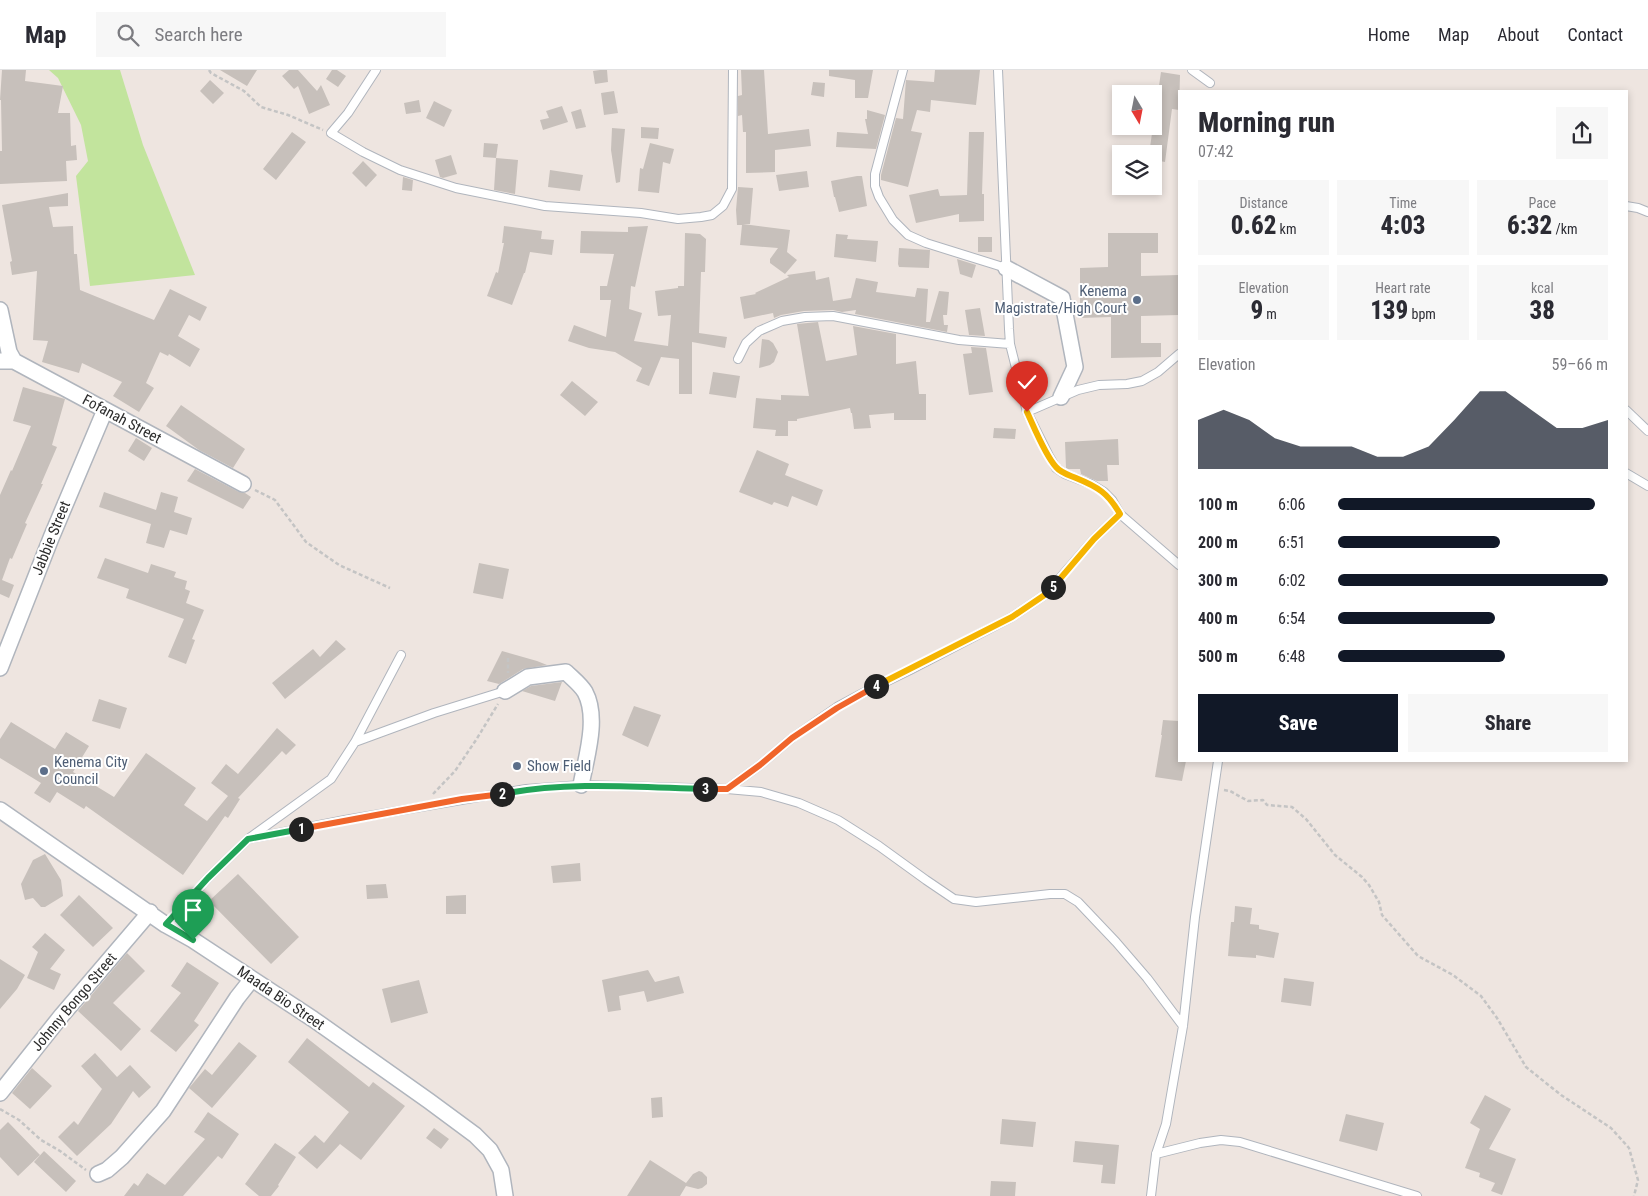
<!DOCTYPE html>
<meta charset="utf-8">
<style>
:root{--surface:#fff;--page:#f7f7f7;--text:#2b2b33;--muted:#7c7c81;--line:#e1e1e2;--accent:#111827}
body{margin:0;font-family:"Roboto Condensed",sans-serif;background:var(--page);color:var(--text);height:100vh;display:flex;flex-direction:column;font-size:19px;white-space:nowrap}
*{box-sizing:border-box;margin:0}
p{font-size:16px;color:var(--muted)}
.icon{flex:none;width:28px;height:28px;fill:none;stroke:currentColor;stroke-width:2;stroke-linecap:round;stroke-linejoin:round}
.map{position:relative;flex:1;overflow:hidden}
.panel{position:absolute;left:1178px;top:20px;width:450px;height:672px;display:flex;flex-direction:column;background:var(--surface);border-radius:0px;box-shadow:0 2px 8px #0003}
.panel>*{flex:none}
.needle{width:32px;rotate:170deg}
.tools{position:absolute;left:1112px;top:15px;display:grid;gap:10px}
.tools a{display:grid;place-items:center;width:50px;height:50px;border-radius:0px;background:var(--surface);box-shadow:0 2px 8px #0003;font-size:25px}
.pin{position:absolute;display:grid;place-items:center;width:42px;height:42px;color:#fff;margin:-51px -21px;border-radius:50% 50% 50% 0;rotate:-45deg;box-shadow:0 0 5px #0007}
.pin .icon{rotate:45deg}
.km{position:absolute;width:25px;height:25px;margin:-12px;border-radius:50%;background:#222;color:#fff;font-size:14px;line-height:25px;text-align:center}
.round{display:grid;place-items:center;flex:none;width:52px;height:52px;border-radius:0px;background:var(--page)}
.headline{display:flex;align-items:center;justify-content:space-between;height:85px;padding:0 20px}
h1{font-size:28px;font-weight:800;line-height:38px}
.figures{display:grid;grid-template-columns:repeat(3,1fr);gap:8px;height:85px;padding:5px 20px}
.figures div{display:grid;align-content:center;border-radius:0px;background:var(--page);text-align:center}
.figures b{font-size:25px;font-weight:800}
.figures small{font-size:14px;font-weight:400}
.figures p{font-size:14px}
.chart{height:140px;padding:10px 20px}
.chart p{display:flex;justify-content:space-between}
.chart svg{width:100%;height:90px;margin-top:5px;fill:var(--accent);opacity:.7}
.primary-button{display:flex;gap:10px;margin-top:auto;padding:10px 20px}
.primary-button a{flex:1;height:58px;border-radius:0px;background:var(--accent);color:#fff;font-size:20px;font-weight:800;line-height:58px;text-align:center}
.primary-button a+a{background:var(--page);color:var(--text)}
ul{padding:0 20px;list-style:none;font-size:16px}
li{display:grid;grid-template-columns:80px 60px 1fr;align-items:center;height:38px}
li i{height:12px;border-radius:6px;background:var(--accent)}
header{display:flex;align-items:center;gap:30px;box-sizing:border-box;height:70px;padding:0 25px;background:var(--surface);border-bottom:1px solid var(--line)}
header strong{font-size:24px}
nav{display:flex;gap:28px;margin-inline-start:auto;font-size:18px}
.search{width:350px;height:45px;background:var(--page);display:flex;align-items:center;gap:12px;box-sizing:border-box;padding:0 18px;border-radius:0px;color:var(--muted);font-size:19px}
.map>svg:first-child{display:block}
.green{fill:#c2e49d}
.building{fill:#c7c0bb}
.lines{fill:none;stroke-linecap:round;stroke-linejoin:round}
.service-casing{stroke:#b0b5bd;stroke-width:10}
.minor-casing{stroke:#b0b5bd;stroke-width:18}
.path{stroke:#c4c4c4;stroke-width:2.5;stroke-dasharray:4 2.5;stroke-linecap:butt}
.service{stroke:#fff;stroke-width:8}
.minor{stroke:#fff;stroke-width:15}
.split-1-casing{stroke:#fff;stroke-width:10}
.split-2-casing{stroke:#fff;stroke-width:10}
.split-3-casing{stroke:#fff;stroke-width:10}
.split-4-casing{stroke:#fff;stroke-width:10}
.split-5-casing{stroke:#fff;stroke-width:10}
.split-6-casing{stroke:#fff;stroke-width:10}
.split-1{stroke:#22a559;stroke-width:6}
.split-2{stroke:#f0652b;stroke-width:6}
.split-3{stroke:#22a559;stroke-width:6}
.split-4{stroke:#f0652b;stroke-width:6}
.split-5{stroke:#f5b400;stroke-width:6}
.split-6{stroke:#f5b400;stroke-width:6}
.service-dot{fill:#5c6f8a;stroke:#fff;stroke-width:2}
.labels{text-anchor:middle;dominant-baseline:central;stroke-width:4;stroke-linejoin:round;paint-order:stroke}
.service-label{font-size:15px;fill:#4e5e75;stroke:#fff;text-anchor:start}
.street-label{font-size:15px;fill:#2d2d2d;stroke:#fff}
</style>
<header>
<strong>Map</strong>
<div class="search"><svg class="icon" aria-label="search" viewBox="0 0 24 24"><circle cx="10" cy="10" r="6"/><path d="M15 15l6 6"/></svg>Search here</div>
<nav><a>Home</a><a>Map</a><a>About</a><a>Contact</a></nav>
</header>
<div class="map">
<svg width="1648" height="1126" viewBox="0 0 1648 1126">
<rect width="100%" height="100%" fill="#eee5e0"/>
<path class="green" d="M49 0H120L143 75 195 205 90 216 76 106 88 91 81 55 58 8Z"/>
<path class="building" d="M2 0H26L25 11 63 16 58 43H70L71 76 76 75 77 90 66 91 67 111 0 114V81H2L1 30H0Z
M220 0H257L247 16Z
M289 0H298L317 21 321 15 330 35 309 44 298 16 294 19 282 6Z
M332 0H337L346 6 338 17 326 9Z
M600 0H607L608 12 595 14 593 1Z
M741 0H764L768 64 809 59 811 76 775 80V102L746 103V62H743L742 45 738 46V26L742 25Z
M829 0H873L868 28H855V10L829 6Z
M935 0H980L976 35 931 30 930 42 917 40 911 61 922 63 908 117 881 110V105L896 48 903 49 906 10 934 12Z
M1161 2 1180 5 1179 40 1172 39 1165 92 1154 90V84H1149Z
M210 10 224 23 213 34 200 21Z
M813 12 825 13 824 27 811 25Z
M614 21 618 43 604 45 601 23Z
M419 30 421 42 406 44 404 33Z
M434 31 452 40 444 57 426 48Z
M562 36 568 52 543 60 540 50 549 48 546 41Z
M581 39 586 57 576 59 571 42Z
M867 40 885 45 876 79 836 77 837 62 868 64 865 49H867Z
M641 57 659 58 658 69 641 68Z
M612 58 625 59 620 112 616 113 611 80Z
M292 62 306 72 276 110 263 99Z
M969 62H984L982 124H984V151L959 152V144L916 153 909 125 938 119 940 126 967 125Z
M484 73 498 74 496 88 483 87Z
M650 73 674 79 670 94 663 92 659 123 638 121 640 98 643 99Z
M451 85 457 104 443 108 440 107 435 90Z
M496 88 518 90 515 124 494 120Z
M363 91 377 105 366 117 352 103Z
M550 100 583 105 580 121 548 117Z
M807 101 809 117 779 121 776 105Z
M857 106H862L867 136 839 142 835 127H834L831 111Z
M403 107 413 110 412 121 402 120Z
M738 117 753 118 750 154H743L790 160 787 182 797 190 785 204 770 193V189L778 178 740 175 742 155H737L736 140Z
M68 123V136L49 137 53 157 73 156 74 184H77L80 220 154 250 170 219 207 237 200 251 189 245 178 266 200 279 190 297 169 284 168 286 160 282 146 313 154 318 139 342 113 326 122 312 82 293 79 303 42 292 48 271 33 270 37 201 12 205 10 192 12 191 2 135Z
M504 156 542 161 541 169 554 170 552 185 530 182 525 203H524L512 235 487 226 496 202 498 203 504 173H502Z
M648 156 635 217 631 216 629 239 642 243 634 271 668 276 671 245 658 246 655 221 678 218V216H684L685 163 700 164 706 169 705 202H701L699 263 727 267 725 278 692 272V324H679V289L661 287 649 316 636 311 642 298 615 282 589 278 568 271 574 255 606 267 611 230H600V216H607L614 184 580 183 581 161 628 162V157Z
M1108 163H1158V183H1141V206L1179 205V245L1141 246V273H1161V287L1111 288V247L1080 248V198L1108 197Z
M836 164 848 165 847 169 878 171 876 192 834 187Z
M978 167H992V182H978Z
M899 178 930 180 929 198 899 197 898 194Z
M957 189 976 195 972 208 960 204Z
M815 201 816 210 829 207 833 231 851 228 856 208 878 212 876 222 915 227 917 218 928 219 926 252H930L939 221 949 222 947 245H943L944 255H948L947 262 855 244 856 240 842 242 833 240 804 241 781 245 774 248 773 243 744 249 740 227 756 224 755 223 789 207 787 205Z
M980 238 985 266 969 265 965 240Z
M818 252 826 291 857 285 853 256 896 264V294L916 291 919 324H926V350H894V343L869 345 871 358 854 359 852 343H851L850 338 797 349V351H788V366H775L776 360 753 358 756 328 781 330V325L809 326 797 254Z
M762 269 769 270 773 273 778 282 774 292 770 295 759 298Z
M971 277 986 278 993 322 969 325 963 284 972 283Z
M713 302 740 306 736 328 709 324Z
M572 311 598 332 585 346 560 325Z
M23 317 65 329 52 375 57 377 41 414H43L25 453 27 454 12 489 10 488 2 510 14 515 9 528 0 524V425L11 400 12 401 31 356 13 351Z
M181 335 245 379 233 398 199 380 166 356Z
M994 358 1016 359 1015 369 993 368Z
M136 368 152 378 144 391 128 381Z
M1118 369 1119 395H1107L1108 411H1097L1081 404 1080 399H1068L1066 398 1065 372Z
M757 380 789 394 785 405 823 420 817 436 792 426 788 437 774 432 772 435 739 422Z
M195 399 239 422 245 423 251 427 243 439 187 411Z
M104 422 156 440 161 422 178 427 174 442 192 448 187 465 170 460 164 478 146 473 151 454 99 437Z
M105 488 148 503 151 494 176 502 174 507 187 511 185 519 190 521 186 533 204 540 192 569 195 570 186 594 168 587 184 549 126 528 129 519 97 508Z
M479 493 509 499 503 529 473 523Z
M336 570 346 579 285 629 272 613 313 579 320 587Z
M502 581 537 591 547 595 523 599 499 614 487 611Z
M562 612 555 631 522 621 531 616Z
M99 629 127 638 120 659 92 651Z
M634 636 661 645 648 677 622 665Z
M1163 650 1179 651V691H1186L1182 711 1155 707 1162 665H1161Z
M11 652 55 679 66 662 89 676 73 702 114 727 146 683 196 718 184 735 207 751 228 726 211 713 226 694 238 704 277 658 296 675 286 685 282 681 238 728 240 729 228 748 225 746 183 805 86 736 84 739 57 722 50 733 34 723 41 713 0 688V669Z
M45 784 61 810 63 826 45 837H41L33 828 25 830 21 814 33 790Z
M580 793 581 811 553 813 551 796Z
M238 804 299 867 271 894 209 831Z
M386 814 388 828 367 829 366 815Z
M79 825 113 858 93 877 60 845Z
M466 825V844H446V826Z
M1235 836 1252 838 1250 854 1259 855V859L1279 863 1274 888 1256 885V888L1228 886 1231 852H1234Z
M45 863 65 880 50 899 61 904 54 920 27 908 38 882 32 877Z
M127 883 145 901 113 933 141 959 121 981 78 941Z
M0 889 25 905 17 919 0 939Z
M187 892 219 913 194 951 199 955 176 982 150 961 181 923 171 916Z
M648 900 655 912 679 906 684 923 647 932 644 921 619 926 621 940 608 942 602 910Z
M1284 908 1314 912 1311 936 1281 932Z
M419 910 428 943 391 953 382 919Z
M307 968 369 1017 373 1012 405 1036 361 1090 340 1074 317 1099 298 1083 315 1065 324 1073 349 1042 288 992Z
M239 972 257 986 212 1038 189 1018 205 999 212 1005Z
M95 983 117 1007 130 995 151 1017 139 1028 133 1021 111 1054 77 1086 58 1067 74 1051 78 1055 102 1019 81 996Z
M32 998 52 1016 30 1039 12 1023Z
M1485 1025 1511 1039 1489 1079 1516 1089 1502 1125 1491 1121 1495 1113 1479 1107 1480 1103 1465 1098 1480 1059 1470 1053Z
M662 1027 663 1047 652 1048 651 1028Z
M208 1042 239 1064 222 1089 218 1086 183 1126H124L134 1113 138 1116 147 1103 165 1115 205 1069 194 1062Z
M1346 1044 1384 1053 1377 1081 1339 1071Z
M1002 1049 1036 1052 1033 1077 1000 1074Z
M8 1052 40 1085 18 1106 0 1087V1060Z
M434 1058 449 1069 441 1079 426 1068Z
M1075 1071 1119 1075 1115 1114 1101 1113 1103 1095 1073 1092Z
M275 1073 296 1087 278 1115 279 1116 271 1126H259L245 1114Z
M44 1081 76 1111 66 1122 34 1092Z
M650 1090 686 1113 693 1104 699 1101 702 1102 707 1107V1114L702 1118 698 1119 686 1116 680 1126H627Z
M991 1111 1016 1112 1015 1126H990Z"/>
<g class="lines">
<g class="service-casing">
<path id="service" d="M376 0 348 43 331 63 363 82 400 100 456 118 545 136 641 143 678 149 701 147 712 145 723 136 732 119 733 0
M903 0 875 104V116L879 127 893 150 908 165 926 173 1006 198
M998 0 1009 259 1010 274 1027 342 1049 386 1056 398 1065 404 1091 414 1104 422 1112 430 1120 444 1179 495
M1192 0 1210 13
M1626 136 1638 138 1648 142
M738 289 746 273 759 261 782 251 805 247 833 246 959 270 1010 274
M1626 340 1648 361
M1027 342 1078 320 1099 315 1127 314 1142 311 1158 302 1179 284
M1626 403 1648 416
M355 672 401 585
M727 719 760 695 792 668 837 637 863 623 910 600 1012 547 1046 524 1094 469 1120 444
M248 769 345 750 526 719 581 715 727 719 761 722 799 733 838 750 879 776 926 810 954 829 976 832 1050 824H1065L1078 832 1116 872 1147 908 1183 956
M166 855 208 808 248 769 331 709 355 672 434 643 505 621
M1156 1084 1200 1073 1221 1070 1240 1072 1417 1126
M1151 1126 1156 1084 1166 1054 1183 956 1195 847 1218 691"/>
</g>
<g class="minor-casing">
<path id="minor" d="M1006 198 1062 228 1075 297 1061 327
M0 240 9 282 14 291
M0 291H14L243 414
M0 598 51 468 105 340
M505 621 528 607 566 602C572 608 581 615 585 622 599 648 586 688 581 715
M0 740 166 855 193 870 313 949 429 1031 475 1065 490 1080 501 1100 505 1126
M0 1023 62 945 150 842
M98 1104 107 1100 122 1087 163 1041 237 928 252 909"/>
</g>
<path class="path" d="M209 0 211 3 244 21 261 37 288 45 323 60
M255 420 275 430 306 472 339 495 390 518
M508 588V603
M1224 720 1230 721 1248 731 1263 730 1267 735 1292 737 1306 749 1335 785 1362 807 1369 815 1379 832 1382 845 1418 886 1453 905 1481 926 1497 948 1526 997 1561 1025 1611 1058 1629 1078 1638 1110 1634 1126
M433 724 455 701 476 670 498 634
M0 1039 19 1050 41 1070 60 1081 86 1100"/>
<use href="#service" class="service"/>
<use href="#minor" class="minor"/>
</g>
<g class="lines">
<g class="split-1-casing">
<path id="split-1" d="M193 870 166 854 208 808 248 769 301 759"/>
</g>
<g class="split-2-casing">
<path id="split-2" d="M301 759 462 729 502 724"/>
</g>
<g class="split-3-casing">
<path id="split-3" d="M502 724C568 711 637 717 705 719"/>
</g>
<g class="split-4-casing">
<path id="split-4" d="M705 719H727L760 695 792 668 837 638 876 616"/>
</g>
<g class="split-5-casing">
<path id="split-5" d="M876 616 1012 547 1046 524 1053 517"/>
</g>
<g class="split-6-casing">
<path id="split-6" d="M1027 342C1034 357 1045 385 1056 397 1061 403 1069 405 1076 408 1098 417 1108 423 1120 444L1094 469 1053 517"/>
</g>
<use href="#split-1" class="split-1"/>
<use href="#split-2" class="split-2"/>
<use href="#split-3" class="split-3"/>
<use href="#split-4" class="split-4"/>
<use href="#split-5" class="split-5"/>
<use href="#split-6" class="split-6"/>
</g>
<g class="service-dot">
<circle cx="1137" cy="230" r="5"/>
<circle cx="517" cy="696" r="5"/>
<circle cx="44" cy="701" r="5"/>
</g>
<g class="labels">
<g class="service-label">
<text x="1127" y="221" text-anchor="end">Kenema<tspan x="1127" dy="17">Magistrate/High Court</tspan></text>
<text x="54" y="692">Kenema City<tspan x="54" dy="17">Council</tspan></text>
<text x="527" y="696">Show Field</text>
</g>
<g class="street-label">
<text transform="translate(122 349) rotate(28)">Fofanah Street</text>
<text transform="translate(51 468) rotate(-68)">Jabbie Street</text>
<text transform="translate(281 928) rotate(34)">Maada Bio Street</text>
<text transform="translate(74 932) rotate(-50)">Johnny Bongo Street</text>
</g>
</g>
</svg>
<div class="tools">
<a><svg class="needle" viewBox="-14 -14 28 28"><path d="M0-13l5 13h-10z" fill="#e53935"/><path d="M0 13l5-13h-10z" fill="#7c7c81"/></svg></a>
<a><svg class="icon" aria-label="layers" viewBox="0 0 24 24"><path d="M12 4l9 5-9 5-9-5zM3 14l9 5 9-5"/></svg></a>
</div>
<div class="pin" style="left:193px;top:870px;background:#1e9e55"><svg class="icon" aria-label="arrive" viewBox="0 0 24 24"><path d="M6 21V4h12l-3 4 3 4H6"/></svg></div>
<div class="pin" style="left:1027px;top:342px;background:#d93025"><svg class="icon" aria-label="check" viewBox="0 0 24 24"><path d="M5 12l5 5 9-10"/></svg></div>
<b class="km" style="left:301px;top:759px">1</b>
<b class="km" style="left:502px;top:724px">2</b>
<b class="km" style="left:705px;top:719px">3</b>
<b class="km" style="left:876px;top:616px">4</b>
<b class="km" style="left:1053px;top:517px">5</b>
<section class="panel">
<div class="headline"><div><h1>Morning run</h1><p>07:42</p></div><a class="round"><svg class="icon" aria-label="share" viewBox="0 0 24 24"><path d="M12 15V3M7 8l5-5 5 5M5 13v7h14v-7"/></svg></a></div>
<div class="figures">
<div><p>Distance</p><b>0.62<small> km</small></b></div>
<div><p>Time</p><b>4:03</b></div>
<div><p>Pace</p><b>6:32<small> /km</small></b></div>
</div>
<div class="figures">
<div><p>Elevation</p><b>9<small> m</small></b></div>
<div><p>Heart rate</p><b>139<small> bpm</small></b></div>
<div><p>kcal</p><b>38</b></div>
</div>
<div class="chart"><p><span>Elevation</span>59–66 m</p>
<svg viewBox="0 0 160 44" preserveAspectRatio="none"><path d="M0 44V20L10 15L20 20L30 29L40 33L50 33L60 33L70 38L80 38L90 33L100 20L110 6L120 6L130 15L140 24L150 24L160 20V44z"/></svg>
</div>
<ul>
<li><b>100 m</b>6:06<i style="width:95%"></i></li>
<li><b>200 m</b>6:51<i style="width:60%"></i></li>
<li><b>300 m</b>6:02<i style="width:100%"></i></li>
<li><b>400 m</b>6:54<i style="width:58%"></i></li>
<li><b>500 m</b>6:48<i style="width:62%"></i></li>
</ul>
<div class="primary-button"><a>Save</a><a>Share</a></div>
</section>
</div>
